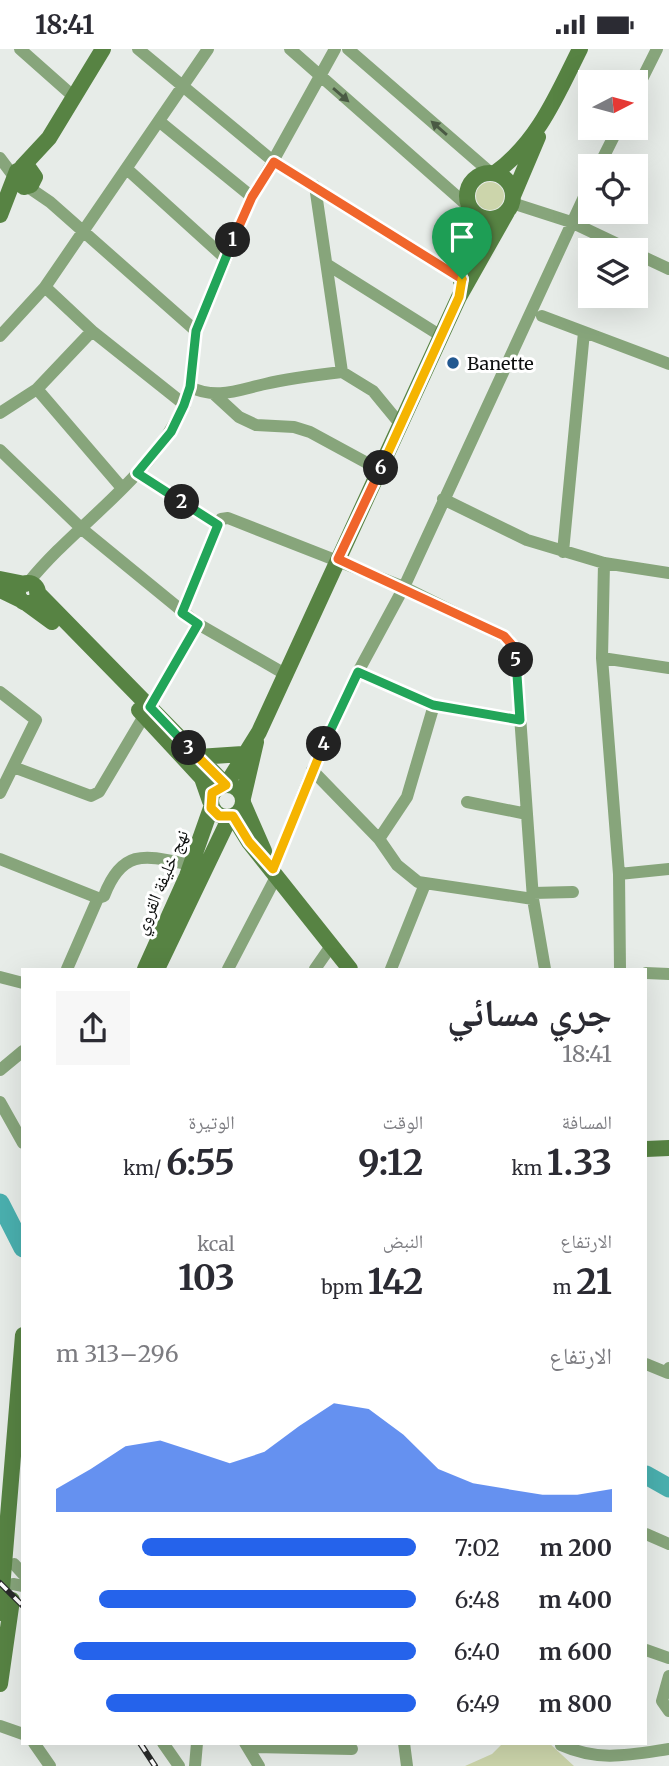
<!DOCTYPE html>
<html lang="ar">
<meta charset="utf-8">
<style>
:root{--surface:#fff;--page:#f7f7f7;--text:#2b2b33;--muted:#7c7c81;--accent:#2563eb}
body{margin:0;font-family:Merriweather,"Noto Naskh Arabic",serif;background:var(--page);color:var(--text);direction:rtl;height:100vh;display:flex;flex-direction:column;font-size:26px;white-space:nowrap}
*{box-sizing:border-box;margin:0}
p{font-size:23px;color:var(--muted)}
.icon{flex:none;width:38px;height:38px;fill:none;stroke:currentColor;stroke-width:2;stroke-linecap:round;stroke-linejoin:round}
.map{position:relative;flex:1;overflow:hidden;direction:ltr}
.drawer{position:absolute;left:21px;top:919px;width:626px;height:777px;display:flex;flex-direction:column;background:var(--surface);border-radius:0px;box-shadow:0 7px 28px #0002;direction:rtl}
.drawer>*{flex:none}
.needle{width:46px;rotate:84deg}
.tools{position:absolute;left:578px;top:21px;display:grid;gap:14px}
.tools a{display:grid;place-items:center;width:70px;height:70px;border-radius:0px;background:var(--surface);box-shadow:0 7px 28px #0002;font-size:35px}
.pin{position:absolute;display:grid;place-items:center;width:60px;height:60px;color:#fff;margin:-72px -30px;border-radius:50% 50% 50% 0;rotate:-45deg;box-shadow:0 0 7px #0007}
.pin .icon{rotate:45deg}
.km{position:absolute;width:35px;height:35px;margin:-18px;border-radius:50%;background:#222;color:#fff;font-size:19px;line-height:35px;text-align:center}
.round{display:grid;place-items:center;flex:none;width:74px;height:74px;border-radius:0px;background:var(--page)}
.overview{display:flex;align-items:center;justify-content:space-between;height:119px;padding:0 35px}
h1{font-size:38px;font-weight:700;line-height:52px}
.metrics{display:grid;grid-template-columns:repeat(3,1fr);gap:10px;height:119px;padding:7px 35px}
.metrics div{display:grid;align-content:center}
.metrics b{font-size:35px;font-weight:700}
.metrics small{font-size:19px;font-weight:400}
.metrics p{font-size:19px}
.chart{height:196px;padding:14px 35px}
.chart p{display:flex;justify-content:space-between}
.chart svg{width:100%;height:126px;margin-top:7px;fill:var(--accent);opacity:.7}
ul{padding:0 35px;list-style:none;font-size:23px}
li{display:grid;grid-template-columns:112px 84px 1fr;align-items:center;height:52px}
li i{height:18px;border-radius:9px;background:var(--accent)}
.status{display:flex;justify-content:space-between;align-items:center;height:49px;padding:0 35px;background:var(--surface);direction:ltr}
.status svg{height:19px;fill:currentColor}
.map>svg:first-child{display:block}
.green{fill:#ccd5ab}
.lines{fill:none;stroke-linecap:round;stroke-linejoin:round}
.river{stroke:#4ab0af;stroke-width:19}
.street{stroke:#87a57b;stroke-width:12}
.secondary{stroke:#578343;stroke-width:16}
.rail-casing{stroke:#292b2a;stroke-width:6}
.rail{stroke:#fff;stroke-width:3.5;stroke-dasharray:10;stroke-linecap:butt}
.oneway{fill:#4a5a44}
.split-1-casing{stroke:#fff;stroke-width:14}
.split-2-casing{stroke:#fff;stroke-width:14}
.split-3-casing{stroke:#fff;stroke-width:14}
.split-4-casing{stroke:#fff;stroke-width:14}
.split-5-casing{stroke:#fff;stroke-width:14}
.split-6-casing{stroke:#fff;stroke-width:14}
.split-7-casing{stroke:#fff;stroke-width:14}
.split-1{stroke:#f0652b;stroke-width:9}
.split-2{stroke:#22a559;stroke-width:9}
.split-3{stroke:#22a559;stroke-width:9}
.split-4{stroke:#f5b400;stroke-width:9}
.split-5{stroke:#22a559;stroke-width:9}
.split-6{stroke:#f0652b;stroke-width:9}
.split-7{stroke:#f5b400;stroke-width:9}
.poi-dot{fill:#225890;stroke:#fff;stroke-width:2.5}
.labels{text-anchor:middle;dominant-baseline:central;stroke-width:6;stroke-linejoin:round;paint-order:stroke}
.poi-label{font-size:18px;fill:#0d0f0e;stroke:#fff;text-anchor:start}
.street-label{font-size:18px;fill:#0d0f0e;stroke:#fff}
</style>
<div class="status"><b>18:41</b><svg viewBox="0 0 49 12"><path d="M0 12V9h3v3zM5 12V6h3v6zM10 12V3h3v9zM15 12V0h3v12zM26 1h20v11H26zM47 4h2v5h-2z"/></svg></div>
<div class="map">
<svg width="669" height="1717" viewBox="0 0 669 1717">
<rect width="100%" height="100%" fill="#e7ece8"/>
<path class="green" d="M476 147a14 14 0 1 1 28 0a14 14 0 1 1-28 0Z
M503 1694H549L574 1717H465L492 1705Z"/>
<g class="lines">
<path class="river" d="M0 1154 23 1199
M646 1426 669 1439"/>
<path class="street" d="M20 0 73 47
M138 0 273 112 252 148 196 282 190 338
M290 0 469 158
M335 0 273 112 462 230
M348 0 491 124
M635 44 657 0
M160 73 252 148
M0 109 15 129
M599 117 618 79
M128 121 225 209
M315 137 342 323 373 342 401 376
M28 138 50 153 196 282
M512 154 571 173 630 201
M635 204 669 220
M328 216 441 287
M542 267 669 315
M92 282 185 356
M0 287 45 238
M37 340 122 439
M215 346 239 368 256 376 294 378 310 383 380 421
M0 364 37 340 92 282 45 238 208 0
M0 401 82 480 198 575 150 658
M137 424 218 476 221 470 228 469 404 538 508 590 516 610 533 850 545 920
M443 450 527 491 604 514 669 524
M563 503 584 283
M604 514 602 609 619 825
M28 534C80 469 164 423 190 338 216 351 238 341 265 335 290 329 316 326 342 323
M182 564 218 476
M198 575 285 625
M602 609 669 619
M0 643 36 671 0 744
M434 656 520 671
M13 718 91 747 99 743 144 667
M312 721 379 790
M467 753 527 765
M0 810 98 849 104 847C123 797 148 807 191 816
M273 820 308 732 358 623
M533 844 573 843
M533 850 418 833 397 816 379 790 407 748 434 656 358 623 404 538 590 135
M67 920 98 849
M228 920 277 826
M315 920 331 897
M391 920 425 835
M620 920 619 825 669 820
M646 924 669 925
M0 928 23 934
M0 1021 23 1002
M0 1053 23 1094
M646 1315 668 1324 669 1319
M646 1485 669 1495
M14 1515 23 1525
M0 1538 13 1535 23 1537
M646 1601 669 1609
M669 1627 662 1652 669 1662
M0 1677 23 1685
M34 1694 50 1717
M163 1694 179 1717
M245 1694 259 1717
M404 1694 407 1717
M561 1696C599 1713 629 1706 669 1700
M248 1698 352 1700
M195 1717 197 1694"/>
<path class="secondary" d="M22 118 49 89 103 0
M467 147a23 23 0 1 1 46 0a23 23 0 1 1-46 0Z
M495 124C538 93 557 46 580 0
M513 147 538 88
M0 166 17 122 28 118 35 128 31 136 24 138 15 129
M461 232 473 191 472 163
M0 530 25 535
M18 544a10 10 0 1 1 20 0a10 10 0 1 1-20 0Z
M0 541 21 551
M37 543 226 736 259 683 459 248 507 163
M26 554 52 573
M139 661 202 729 210 752
M198 708 243 705
M211 752a16 16 0 1 1 32 0a16 16 0 1 1-32 0Z
M243 749 256 693
M243 754 264 802
M233 767 249 793 350 920
M145 920 187 827 211 759
M157 920 230 768
M646 1100 669 1099
M0 1564 23 1286
M0 1635 12 1551"/>
<g class="rail-casing">
<path id="rail" d="M0 1534 23 1557
M140 1694 155 1717"/>
</g>
<use href="#rail" class="rail"/>
</g>
<defs><path id="oneway-solid" d="M-6-.8H1V-3.2L6.5 0L1 3.2V.8H-6Z" transform="scale(1.75)"/></defs>
<g class="oneway">
<use href="#oneway-solid" transform="translate(341 46) rotate(41)"/>
<use href="#oneway-solid" transform="translate(439 79) rotate(-139)"/>
</g>
<g class="lines">
<g class="split-1-casing">
<path id="split-1" d="M233 191 252 148 274 113 462 230"/>
</g>
<g class="split-2-casing">
<path id="split-2" d="M182 453 137 424 171 383 184 356 190 338 196 282 233 191"/>
</g>
<g class="split-3-casing">
<path id="split-3" d="M182 453 218 476 182 564 198 575 150 658 189 699"/>
</g>
<g class="split-4-casing">
<path id="split-4" d="M189 699 226 736 212 744 211 759 219 767H233L249 793 273 820 324 695"/>
</g>
<g class="split-5-casing">
<path id="split-5" d="M324 695 358 623 433 656 520 671 516 611"/>
</g>
<g class="split-6-casing">
<path id="split-6" d="M381 419 338 510 504 587 512 596 516 611"/>
</g>
<g class="split-7-casing">
<path id="split-7" d="M381 419 459 248 462 230"/>
</g>
<use href="#split-1" class="split-1"/>
<use href="#split-2" class="split-2"/>
<use href="#split-3" class="split-3"/>
<use href="#split-4" class="split-4"/>
<use href="#split-5" class="split-5"/>
<use href="#split-6" class="split-6"/>
<use href="#split-7" class="split-7"/>
</g>
<circle class="poi-dot" cx="453" cy="314" r="7"/>
<g class="labels">
<g class="poi-label">
<text x="467" y="314">Banette</text>
</g>
<g class="street-label">
<text transform="translate(161 833) rotate(-67)">نهج خليفة القروي</text>
</g>
</g>
</svg>
<div class="tools">
<a><svg class="needle" viewBox="-14 -14 28 28"><path d="M0-13l5 13h-10z" fill="#e53935"/><path d="M0 13l5-13h-10z" fill="#7c7c81"/></svg></a>
<a><svg class="icon" aria-label="locate" viewBox="0 0 24 24"><circle cx="12" cy="12" r="6"/><path d="M12 2v4M12 18v4M2 12h4M18 12h4"/></svg></a>
<a><svg class="icon" aria-label="layers" viewBox="0 0 24 24"><path d="M12 4l9 5-9 5-9-5zM3 14l9 5 9-5"/></svg></a>
</div>
<div class="pin" style="left:462px;top:230px;background:#1e9e55"><svg class="icon" aria-label="arrive" viewBox="0 0 24 24"><path d="M6 21V4h12l-3 4 3 4H6"/></svg></div>
<b class="km" style="left:233px;top:191px">1</b>
<b class="km" style="left:182px;top:453px">2</b>
<b class="km" style="left:189px;top:699px">3</b>
<b class="km" style="left:324px;top:695px">4</b>
<b class="km" style="left:516px;top:611px">5</b>
<b class="km" style="left:381px;top:419px">6</b>
<section class="drawer">
<div class="overview"><div><h1>جري مسائي</h1><p>18:41</p></div><a class="round"><svg class="icon" aria-label="share" viewBox="0 0 24 24"><path d="M12 15V3M7 8l5-5 5 5M5 13v7h14v-7"/></svg></a></div>
<div class="metrics">
<div><p>المسافة</p><b>1.33<small> km</small></b></div>
<div><p>الوقت</p><b>9:12</b></div>
<div><p>الوتيرة</p><b>6:55<small> /km</small></b></div>
</div>
<div class="metrics">
<div><p>الارتفاع</p><b>21<small> m</small></b></div>
<div><p>النبض</p><b>142<small> bpm</small></b></div>
<div><p>kcal</p><b>103</b></div>
</div>
<div class="chart"><p><span>الارتفاع</span>296–313 m</p>
<svg viewBox="0 0 160 44" preserveAspectRatio="none"><path d="M0 44V36L10 29L20 21L30 19L40 23L50 27L60 23L70 14L80 6L90 8L100 17L110 29L120 34L130 36L140 38L150 38L160 36V44z"/></svg>
</div>
<ul>
<li><b>200 m</b>7:02<i style="width:76%"></i></li>
<li><b>400 m</b>6:48<i style="width:88%"></i></li>
<li><b>600 m</b>6:40<i style="width:95%"></i></li>
<li><b>800 m</b>6:49<i style="width:86%"></i></li>
</ul>
</section>
</div>
